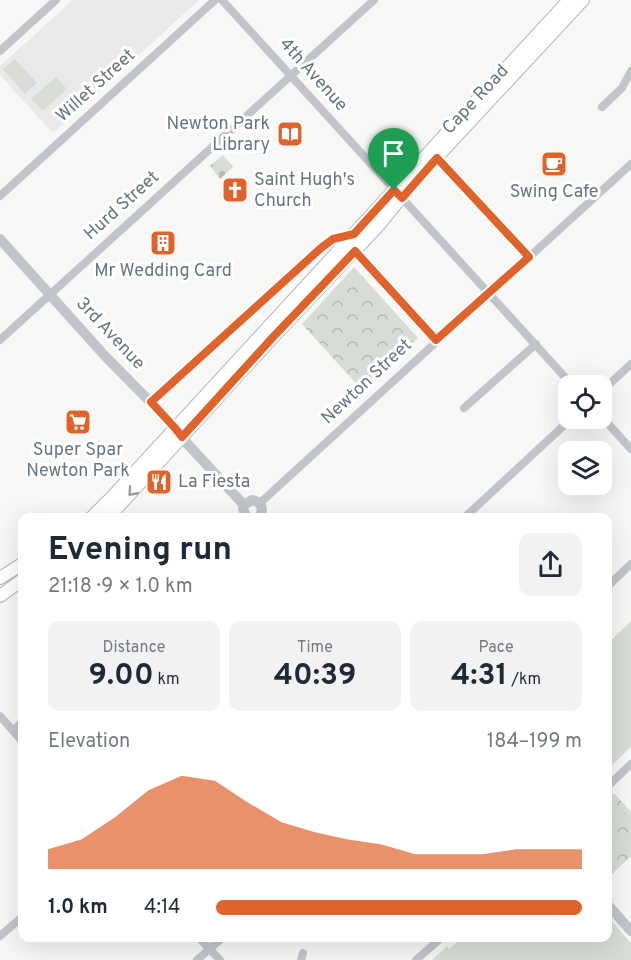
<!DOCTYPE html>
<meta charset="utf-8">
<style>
:root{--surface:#fff;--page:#f2f2f3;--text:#1f2937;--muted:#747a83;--accent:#e0632c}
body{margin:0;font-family:Overpass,sans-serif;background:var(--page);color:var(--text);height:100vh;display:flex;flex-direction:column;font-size:22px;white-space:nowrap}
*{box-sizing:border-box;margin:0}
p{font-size:20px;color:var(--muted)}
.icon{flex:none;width:33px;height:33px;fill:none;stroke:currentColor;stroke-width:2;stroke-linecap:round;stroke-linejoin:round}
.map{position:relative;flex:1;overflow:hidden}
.side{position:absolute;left:18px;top:513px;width:594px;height:429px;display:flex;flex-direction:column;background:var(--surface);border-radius:12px;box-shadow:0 6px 24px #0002}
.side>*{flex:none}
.tools{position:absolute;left:558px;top:375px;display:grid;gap:12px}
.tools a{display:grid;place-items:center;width:54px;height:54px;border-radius:12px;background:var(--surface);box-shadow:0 6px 24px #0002;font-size:30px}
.pin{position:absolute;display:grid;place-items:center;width:51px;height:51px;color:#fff;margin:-62px -26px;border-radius:50% 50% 50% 0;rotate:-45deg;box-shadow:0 0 6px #0007}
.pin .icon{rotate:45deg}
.round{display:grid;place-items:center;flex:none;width:63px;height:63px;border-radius:12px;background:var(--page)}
.headline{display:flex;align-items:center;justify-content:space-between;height:102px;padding:0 30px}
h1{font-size:33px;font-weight:700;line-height:45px}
.metrics{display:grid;grid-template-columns:repeat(3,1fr);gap:9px;height:102px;padding:6px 30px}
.metrics div{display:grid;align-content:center;border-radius:12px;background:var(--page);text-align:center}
.metrics b{font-size:30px;font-weight:700}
.metrics small{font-size:16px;font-weight:400}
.metrics p{font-size:16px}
.chart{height:168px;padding:12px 30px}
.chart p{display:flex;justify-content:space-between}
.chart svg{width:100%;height:108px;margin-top:6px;fill:var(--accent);opacity:.7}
ul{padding:0 30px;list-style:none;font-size:20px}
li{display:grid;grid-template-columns:96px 72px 1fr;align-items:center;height:45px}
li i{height:15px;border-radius:8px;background:var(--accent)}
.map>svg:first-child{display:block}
.built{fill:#e8e9e8}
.green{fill:#d7ddd4}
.forest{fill:url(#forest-crowns)}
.cemetery{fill:url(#cemetery-stones)}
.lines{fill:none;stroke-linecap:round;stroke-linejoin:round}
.primary-casing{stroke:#b4b8bc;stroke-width:14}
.minor{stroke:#c1c4c8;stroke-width:8}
.tertiary{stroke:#c1c4c8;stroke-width:10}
.primary{stroke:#fff;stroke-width:12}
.oneway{stroke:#959faa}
.route-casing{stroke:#fff;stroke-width:12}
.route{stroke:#e0632c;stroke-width:8}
.labels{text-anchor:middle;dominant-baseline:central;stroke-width:6;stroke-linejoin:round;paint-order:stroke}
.street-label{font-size:18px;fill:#677685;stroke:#fff}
.poi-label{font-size:18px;fill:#677685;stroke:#fff}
</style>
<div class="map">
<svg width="631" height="960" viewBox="0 0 631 960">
<defs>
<pattern id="forest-crowns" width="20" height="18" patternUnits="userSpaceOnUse" patternTransform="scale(1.5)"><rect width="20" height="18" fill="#d7ddd4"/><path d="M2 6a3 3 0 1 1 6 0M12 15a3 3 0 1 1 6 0" fill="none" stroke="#b2b8b2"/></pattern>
<pattern id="cemetery-stones" width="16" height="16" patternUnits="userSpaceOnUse" patternTransform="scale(1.5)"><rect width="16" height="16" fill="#d7ddd4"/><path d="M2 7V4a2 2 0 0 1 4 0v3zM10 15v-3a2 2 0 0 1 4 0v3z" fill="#b2b8b2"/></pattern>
</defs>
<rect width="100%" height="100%" fill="#f7f8f5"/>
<path class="built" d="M73 0H199L53 133 0 75V66Z"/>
<path class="green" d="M15 59 37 83 25 94 3 69Z
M56 77 67 89 43 111 31 99Z
M631 621V747L609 768 608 643Z
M608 917 631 943V960H432L447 946 449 949 461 938H608Z"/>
<path class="forest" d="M354 267 418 338 361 389 302 324Z
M614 793 631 812V856L608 878V798Z"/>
<path class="cemetery" d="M223 155 233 167 220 179 210 166Z"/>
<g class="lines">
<g class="primary-casing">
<path id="primary" d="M91 518 112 497 569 0
M108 518 274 336 378 226 412 184 583 0
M0 578 22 564
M0 596 22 580"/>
</g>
<path class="minor" d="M222 0 573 386
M0 51 56 0
M602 107 622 88 631 71
M437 158 529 257
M0 196 215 0
M355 251 436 341
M0 340 374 0
M602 391 631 364
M151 402 321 248 333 239 354 234
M464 408 536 344
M602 417 631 449
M260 503 631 164
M464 518 572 418
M608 586 631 564
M0 716 22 741
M13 731 22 722
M608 786 631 764
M0 936 22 917
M199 938 220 960
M197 960 222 938
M301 960 303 953
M416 960 441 938"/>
<path class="tertiary" d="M0 239 104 355 175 427 181 437 244 505
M247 518 243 509 244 505 252 500C262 502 265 510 258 518
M608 905 631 931"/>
<use href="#primary" class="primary"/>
</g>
<defs><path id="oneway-chevron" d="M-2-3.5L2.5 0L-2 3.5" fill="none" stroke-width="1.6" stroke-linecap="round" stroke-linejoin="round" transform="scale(1.5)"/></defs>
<use class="oneway" href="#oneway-chevron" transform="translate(132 492) rotate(132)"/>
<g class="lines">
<g class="route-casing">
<path id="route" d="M437 158 529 257 436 340 355 251 274 336 182 437 175 428 151 402 321 248 333 239 354 234 394 190 402 198Z"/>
</g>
<use href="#route" class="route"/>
</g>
<defs>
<g id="library-square" transform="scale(1.35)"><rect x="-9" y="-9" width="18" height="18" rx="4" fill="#e0632c" stroke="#fff"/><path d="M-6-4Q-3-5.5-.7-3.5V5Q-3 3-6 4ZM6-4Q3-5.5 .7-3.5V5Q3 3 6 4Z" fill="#fff"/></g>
<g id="cafe-square" transform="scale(1.35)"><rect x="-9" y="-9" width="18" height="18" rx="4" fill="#e0632c" stroke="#fff"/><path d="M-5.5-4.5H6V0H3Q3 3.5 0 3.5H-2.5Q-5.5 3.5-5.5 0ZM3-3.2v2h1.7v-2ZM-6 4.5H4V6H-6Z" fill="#fff"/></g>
<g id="church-square" transform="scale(1.35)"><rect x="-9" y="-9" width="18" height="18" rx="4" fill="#e0632c" stroke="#fff"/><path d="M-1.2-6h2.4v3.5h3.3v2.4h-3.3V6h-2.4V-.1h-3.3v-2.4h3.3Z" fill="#fff"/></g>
<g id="building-square" transform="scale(1.35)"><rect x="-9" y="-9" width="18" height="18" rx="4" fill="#e0632c" stroke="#fff"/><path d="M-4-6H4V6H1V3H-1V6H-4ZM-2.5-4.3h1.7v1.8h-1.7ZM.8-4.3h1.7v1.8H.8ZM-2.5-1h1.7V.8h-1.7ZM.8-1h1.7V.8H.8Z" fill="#fff"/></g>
<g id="supermarket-square" transform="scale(1.35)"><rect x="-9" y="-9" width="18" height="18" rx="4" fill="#e0632c" stroke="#fff"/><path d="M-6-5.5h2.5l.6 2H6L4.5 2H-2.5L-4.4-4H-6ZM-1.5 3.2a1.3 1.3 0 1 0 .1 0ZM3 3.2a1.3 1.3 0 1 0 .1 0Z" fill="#fff"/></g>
<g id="restaurant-square" transform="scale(1.35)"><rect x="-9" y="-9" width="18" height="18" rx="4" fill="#e0632c" stroke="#fff"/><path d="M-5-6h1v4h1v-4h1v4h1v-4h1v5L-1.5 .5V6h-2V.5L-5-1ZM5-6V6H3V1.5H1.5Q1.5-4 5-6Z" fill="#fff"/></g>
</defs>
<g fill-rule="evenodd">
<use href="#library-square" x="290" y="134"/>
<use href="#cafe-square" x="554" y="164"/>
<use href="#church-square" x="235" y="190"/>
<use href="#building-square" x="163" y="243"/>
<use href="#supermarket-square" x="78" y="422"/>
<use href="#restaurant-square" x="159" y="482"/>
</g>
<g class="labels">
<g class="street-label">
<text transform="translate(313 75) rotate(48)">4th Avenue</text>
<text transform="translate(96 86) rotate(-42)">Willet Street</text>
<text transform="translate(476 100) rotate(-47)">Cape Road</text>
<text transform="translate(122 206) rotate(-42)">Hurd Street</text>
<text transform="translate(110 334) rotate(47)">3rd Avenue</text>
<text transform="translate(367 382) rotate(-43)">Newton Street</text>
</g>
<g class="poi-label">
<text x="270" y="124" text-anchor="end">Newton Park<tspan x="270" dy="21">Library</tspan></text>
<text x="254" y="180" text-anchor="start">Saint Hugh's<tspan x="254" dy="21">Church</tspan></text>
<text x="554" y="192">Swing Cafe</text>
<text x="163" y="271">Mr Wedding Card</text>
<text x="78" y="450">Super Spar<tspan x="78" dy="21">Newton Park</tspan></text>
<text x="178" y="482" text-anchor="start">La Fiesta</text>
</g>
</g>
</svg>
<div class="tools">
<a><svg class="icon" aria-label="locate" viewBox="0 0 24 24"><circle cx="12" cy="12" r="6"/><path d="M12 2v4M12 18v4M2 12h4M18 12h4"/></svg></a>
<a><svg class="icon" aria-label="layers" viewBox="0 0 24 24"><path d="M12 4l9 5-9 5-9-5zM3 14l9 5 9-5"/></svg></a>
</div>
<div class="pin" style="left:394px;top:190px;background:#1e9e55"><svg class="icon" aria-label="arrive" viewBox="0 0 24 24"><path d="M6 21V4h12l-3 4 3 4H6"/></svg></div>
<section class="side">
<div class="headline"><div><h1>Evening run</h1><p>21:18 · 9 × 1.0 km</p></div><a class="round"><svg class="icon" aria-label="share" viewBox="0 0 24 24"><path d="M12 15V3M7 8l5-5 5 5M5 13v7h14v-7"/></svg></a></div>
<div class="metrics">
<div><p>Distance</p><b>9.00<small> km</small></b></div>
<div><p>Time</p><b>40:39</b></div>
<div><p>Pace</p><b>4:31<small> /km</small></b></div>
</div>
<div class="chart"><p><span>Elevation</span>184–199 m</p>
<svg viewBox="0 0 160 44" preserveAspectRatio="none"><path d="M0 44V36L10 32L20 23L30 12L40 6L50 8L60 17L70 25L80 29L90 32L100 34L110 38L120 38L130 38L140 36L150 36L160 36V44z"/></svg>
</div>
<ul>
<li><b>1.0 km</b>4:14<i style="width:100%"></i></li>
</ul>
</section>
</div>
